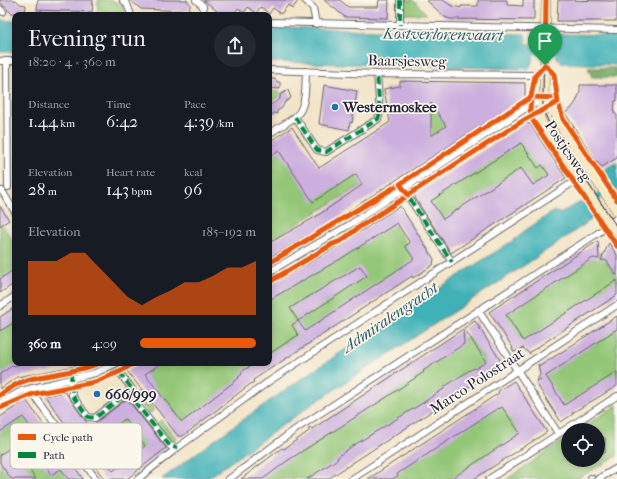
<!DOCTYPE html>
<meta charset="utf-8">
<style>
:root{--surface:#171b24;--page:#242831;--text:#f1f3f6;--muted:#9ea1a6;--accent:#ea580c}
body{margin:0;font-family:"IM FELL French Canon",serif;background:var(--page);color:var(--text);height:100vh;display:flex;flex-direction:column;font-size:15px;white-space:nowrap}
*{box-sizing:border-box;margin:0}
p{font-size:13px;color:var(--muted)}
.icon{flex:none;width:22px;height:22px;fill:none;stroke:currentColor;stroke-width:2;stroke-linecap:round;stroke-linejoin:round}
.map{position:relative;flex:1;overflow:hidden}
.drawer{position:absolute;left:12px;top:12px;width:260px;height:354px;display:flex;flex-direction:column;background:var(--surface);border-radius:8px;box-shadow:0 2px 6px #0003}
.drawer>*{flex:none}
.tools{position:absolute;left:561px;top:423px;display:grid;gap:8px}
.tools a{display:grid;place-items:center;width:44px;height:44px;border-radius:50%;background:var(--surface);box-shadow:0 2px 6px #0003;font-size:20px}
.pin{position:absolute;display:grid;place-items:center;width:34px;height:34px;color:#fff;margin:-41px -17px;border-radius:50% 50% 50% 0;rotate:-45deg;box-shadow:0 0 4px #0007}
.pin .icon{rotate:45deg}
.round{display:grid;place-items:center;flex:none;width:42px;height:42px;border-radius:21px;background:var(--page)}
.overview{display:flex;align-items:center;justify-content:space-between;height:68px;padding:0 16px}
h1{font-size:22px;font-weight:600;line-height:30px}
.metrics{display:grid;grid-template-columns:repeat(3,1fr);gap:6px;height:68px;padding:4px 16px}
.metrics div{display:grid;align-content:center}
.metrics b{font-size:17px;font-weight:600}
.metrics small{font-size:11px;font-weight:400}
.metrics p{font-size:11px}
.chart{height:112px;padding:8px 16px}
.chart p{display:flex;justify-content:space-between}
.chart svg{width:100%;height:72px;margin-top:4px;fill:var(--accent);opacity:.7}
ul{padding:0 16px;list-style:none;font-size:13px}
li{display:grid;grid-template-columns:64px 48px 1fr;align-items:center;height:30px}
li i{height:10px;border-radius:5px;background:var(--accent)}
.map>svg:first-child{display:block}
.green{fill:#93c676;stroke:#5a7458}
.forest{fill:#76ab67;stroke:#4c6651}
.water{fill:#40b1b7;stroke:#316a79}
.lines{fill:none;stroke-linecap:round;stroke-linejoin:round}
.canal{stroke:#40b1b7;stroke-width:8}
.building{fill:#ccafde;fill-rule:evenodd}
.street-casing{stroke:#6b666c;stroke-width:8}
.secondary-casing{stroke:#6b666c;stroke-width:10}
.street{stroke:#fff;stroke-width:6}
.secondary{stroke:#f7e8c3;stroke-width:9}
.tram{stroke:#22223b;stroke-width:1}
.quiet{stroke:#00873e;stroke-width:4;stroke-dasharray:8 4;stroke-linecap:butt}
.cycleway-casing{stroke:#fbf7ec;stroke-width:8}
.cycleway{stroke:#e8590c;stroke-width:5}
.route-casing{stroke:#fff;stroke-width:8}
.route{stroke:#ea580c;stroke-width:5}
.poi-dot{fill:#1f6fb2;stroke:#fbf7ec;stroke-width:1.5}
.labels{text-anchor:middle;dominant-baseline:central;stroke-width:3.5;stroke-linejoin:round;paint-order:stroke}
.street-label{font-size:15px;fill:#22223b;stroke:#fbf7ec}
.poi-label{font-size:15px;font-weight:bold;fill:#22223b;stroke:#fbf7ec;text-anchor:start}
.water-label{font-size:16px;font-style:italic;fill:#2e5b6d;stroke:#fbf7ec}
.key{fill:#fbf7ec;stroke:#bab7b7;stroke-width:1}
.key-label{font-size:11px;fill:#22223b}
</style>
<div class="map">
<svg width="617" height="479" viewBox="0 0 617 479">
<rect width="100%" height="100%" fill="#fbf7ec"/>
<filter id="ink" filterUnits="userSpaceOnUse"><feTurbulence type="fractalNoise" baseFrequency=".025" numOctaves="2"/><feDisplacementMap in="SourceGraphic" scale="8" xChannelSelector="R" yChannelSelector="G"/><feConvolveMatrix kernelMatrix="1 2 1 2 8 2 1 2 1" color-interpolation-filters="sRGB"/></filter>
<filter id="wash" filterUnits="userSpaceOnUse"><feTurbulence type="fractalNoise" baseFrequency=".012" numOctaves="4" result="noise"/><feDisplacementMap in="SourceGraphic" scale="16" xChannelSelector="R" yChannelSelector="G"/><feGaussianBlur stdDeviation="0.9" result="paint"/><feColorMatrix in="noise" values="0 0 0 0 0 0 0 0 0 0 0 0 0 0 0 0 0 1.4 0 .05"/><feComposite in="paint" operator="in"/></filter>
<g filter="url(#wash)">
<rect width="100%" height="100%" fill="#f2e4c7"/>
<path class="green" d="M98 0C109 0 119 0 125 10L124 12 117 14 98 11Z
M402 0H413L427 14H402Z
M269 91 285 93 269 103Z
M512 94 269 241V151L282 143 321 179 396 130 393 95Z
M523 138 553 173 453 242 426 201Z
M0 222 15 244V278L0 288Z
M393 222 417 262 180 425 142 371 155 363H269V295Z
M599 252 617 276V284L521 346 500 317Z
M15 317V363H49L0 380V327Z
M617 325V376L562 410 541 379Z
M468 336 490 368 313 479H251L295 445Z
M139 391 154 410 149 414 134 395Z
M510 393 534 429 456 479H375Z
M617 405V456L576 479H507L568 437V460H598V430H578Z
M25 408 75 479H0V424Z
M125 413 155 446 116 474 91 442Z
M161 420 176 438 171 443 156 424Z"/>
<path class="forest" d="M588 68H617V77H592Z"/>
<path class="water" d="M0 20 15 21V52H0Z
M269 27 525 34 527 44H534L533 58 530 67 528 69 269 62Z
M562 34 617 35V65L561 63 560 59H557V45L560 35Z
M617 162V192L603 170Z
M581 202 592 216 591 220 528 263 314 403 207 479H162C276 392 397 315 517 238L523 232 554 211 560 213Z"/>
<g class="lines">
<path class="canal" d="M524 50 568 51
M576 212 617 184"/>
</g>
<g id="blocks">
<path class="building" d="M0 0H16L20 4 26 5 25 14 11 13 0 2Z
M38 0H93L92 12 37 10Z
M130 0H187L190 4V7L188 10 184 11 141 9Z
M204 0H299L292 9 288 5 281 14 273 8 269 14 261 7 256 13 248 7 244 13 238 8 235 12H218Z
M324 0H340L348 7H378L379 0H389L388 18 345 17Z
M426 0H443L450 5 461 8V6H478V0H507V5L523 6V0H534V20L450 19 445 17Z
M558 0 617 1V21H557Z
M269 79H275L277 82H280V89L269 88Z
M400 81 525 83V97L328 224 269 258V243L317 216 362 185 356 174 313 202 279 151 269 157V142L292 127 319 168 390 122 384 89 400 86ZM431 103 446 126 431 136Z
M324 85 357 91 352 123 350 122 349 130 319 124Z
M580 85H617V101H615L614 113 617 115V158L602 167 595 160 565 113 571 109 576 102 580 92Z
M288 90 291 98 285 102 282 108 277 111V114L274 113 269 117V106L280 99V95Z
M526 123 530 124 566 178 451 253 415 198V195ZM521 143 538 168 542 165 549 175 533 185 521 168 443 219 431 201Z
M0 206 9 220 0 226Z
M400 206 434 259 433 265 413 278 412 276 253 380 254 382 249 385 183 436H178L127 371 140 363H162L145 374 182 422 239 378 238 377 242 374 241 372 255 363H269V354L298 335 292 325 298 321 305 331 414 259 405 246 410 243 397 223 342 258 269 300V286L333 249Z
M598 241 599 259 593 258 506 315 523 341 617 280V295L530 352V354L523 348 514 352 512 348H513L489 312Z
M609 243 617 255V276L607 261 601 260Z
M360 266 367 276 298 321 290 308Z
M15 269V283L0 293V279Z
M15 307V322L0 331V317Z
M617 316V329L546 376 564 405 617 372V386L572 413 573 414 561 422 536 383 541 379 536 382 540 375 538 364 540 366Z
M475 321 504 366 489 377 487 375 328 479H307L338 459 337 458 340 455 354 445 421 404 445 388 444 387 470 370 475 368V369L486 362 464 328Z
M463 329 464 344 423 371 424 372 387 397 287 461 263 479H241L282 448 284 449 309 431V427L312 429Z
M27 363H75V366L17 377 0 389V374L12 366Z
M514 381 547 432 474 479H451L520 433 502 407 499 409 498 408 397 474 398 476 392 479H368L499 393 498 391Z
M65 392 90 427 127 399 166 448 127 479H104L45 396ZM125 419 145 446 113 471 93 444Z
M26 400 54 439 83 479H68L61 469 51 475 39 459 49 452 23 417 0 432V417Z
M598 437 605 438V453H598Z
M12 446 36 479H11L0 463V455Z"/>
</g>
</g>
<g filter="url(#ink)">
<use href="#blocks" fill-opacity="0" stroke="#6b666c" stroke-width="1"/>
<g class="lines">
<g class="street-casing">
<path id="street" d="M123 0 127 4 131 15
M196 0 203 6 204 15
M305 0 313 8 316 24
M400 0V25
M0 9 3 12
M269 22 617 30
M0 61H15
M7 61 8 187
M269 70 377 74 545 75
M295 117 317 150 326 152 378 119 380 113 377 74
M269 134C277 128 288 123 296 116 307 106 305 86 306 71
M403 189 452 262
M2 191 15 212
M269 272 349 225 523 110 530 105 544 101
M0 306 15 296
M478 310 558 433
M71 372 72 395 88 417 95 418 132 389
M119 372 132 389 130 396 170 446 177 448
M31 388 33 394 96 479
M0 403 21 391 95 373 117 363
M591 478V479
M138 479 177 448 268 382 578 179
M229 479 296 429 598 233 617 218
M352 479 617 305
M489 479 617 396
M598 479 617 468"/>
</g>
<g class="secondary-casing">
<path id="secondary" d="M546 0 544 101 539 112 540 118 543 125 617 236
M544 101C554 109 557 121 564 132 581 159 599 184 617 211"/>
</g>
<use href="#street" class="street"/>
<use href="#secondary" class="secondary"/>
<path class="tram" d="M544 0 543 100V110L551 127 617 227"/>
<path class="quiet" d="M400 0V25
M295 117 317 150 326 152 378 119 380 113 377 74
M403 189 452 262
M71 372 72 395 88 417 95 418 132 389
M119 372 132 389 130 396 170 446 177 448
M591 478V479"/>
<g class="cycleway-casing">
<path id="cycleway" d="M546 0 545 65 535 75 531 97 530 110 532 119 535 124 617 246
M545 65 554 75 558 102 563 119 617 200
M269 263 400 184 531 97 558 98
M269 282 333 244 341 241 358 228 524 120 558 102
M0 395C8 389 17 383 27 380 51 373 76 373 99 363
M0 408 33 394 95 382 119 372 134 363"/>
</g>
<use href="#cycleway" class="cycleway"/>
</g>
</g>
<g class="lines" filter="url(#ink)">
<g class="route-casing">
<path id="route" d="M545 65 554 74 558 102 524 120 408 195 400 184 531 97 535 76Z"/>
</g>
<use href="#route" class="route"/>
</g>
<g class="poi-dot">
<circle cx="335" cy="107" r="4"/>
<circle cx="97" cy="394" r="4"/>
</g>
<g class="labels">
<g class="street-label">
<text transform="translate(407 61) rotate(1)">Baarsjesweg</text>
<text transform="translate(568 151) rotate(56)">Postjesweg</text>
<text transform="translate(477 381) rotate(-33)">Marco Polostraat</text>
</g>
<g class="poi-label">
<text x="343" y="107">Westermoskee</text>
<text x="105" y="394">666/999</text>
</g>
<g class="water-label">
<text transform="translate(443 34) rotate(1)">Kostverlorenvaart</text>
<text transform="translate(390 317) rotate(-34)">Admiralengracht</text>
</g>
</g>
<rect x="10" y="423" width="132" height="46" rx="6" class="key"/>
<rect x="18" y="434" width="18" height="6" fill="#e8590c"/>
<rect x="18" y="452" width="18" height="6" fill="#00873e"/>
<g class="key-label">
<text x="43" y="441">Cycle path</text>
<text x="43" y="459">Path</text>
</g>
</svg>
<div class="tools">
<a><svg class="icon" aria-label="locate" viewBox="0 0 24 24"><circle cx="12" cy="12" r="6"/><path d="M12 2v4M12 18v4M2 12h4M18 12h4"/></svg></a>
</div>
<div class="pin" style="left:545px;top:65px;background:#1e9e55"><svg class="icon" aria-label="arrive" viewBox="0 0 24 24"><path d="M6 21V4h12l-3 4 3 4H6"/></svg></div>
<section class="drawer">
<div class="overview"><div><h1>Evening run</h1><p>18:20 · 4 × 360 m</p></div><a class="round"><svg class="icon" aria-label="share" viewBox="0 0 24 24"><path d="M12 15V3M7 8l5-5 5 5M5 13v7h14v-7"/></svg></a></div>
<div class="metrics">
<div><p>Distance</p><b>1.44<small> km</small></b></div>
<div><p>Time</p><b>6:42</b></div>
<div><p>Pace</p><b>4:39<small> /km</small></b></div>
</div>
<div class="metrics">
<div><p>Elevation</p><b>28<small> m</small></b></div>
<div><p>Heart rate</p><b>143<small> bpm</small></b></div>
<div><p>kcal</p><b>96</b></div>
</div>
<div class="chart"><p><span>Elevation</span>185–192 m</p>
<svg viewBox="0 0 160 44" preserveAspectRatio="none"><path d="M0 44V11L10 11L20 11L30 6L40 6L50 15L60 24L70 33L80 38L90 33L100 29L110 24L120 24L130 20L140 15L150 15L160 11V44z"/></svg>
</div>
<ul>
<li><b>360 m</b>4:09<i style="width:100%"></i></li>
</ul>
</section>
</div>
